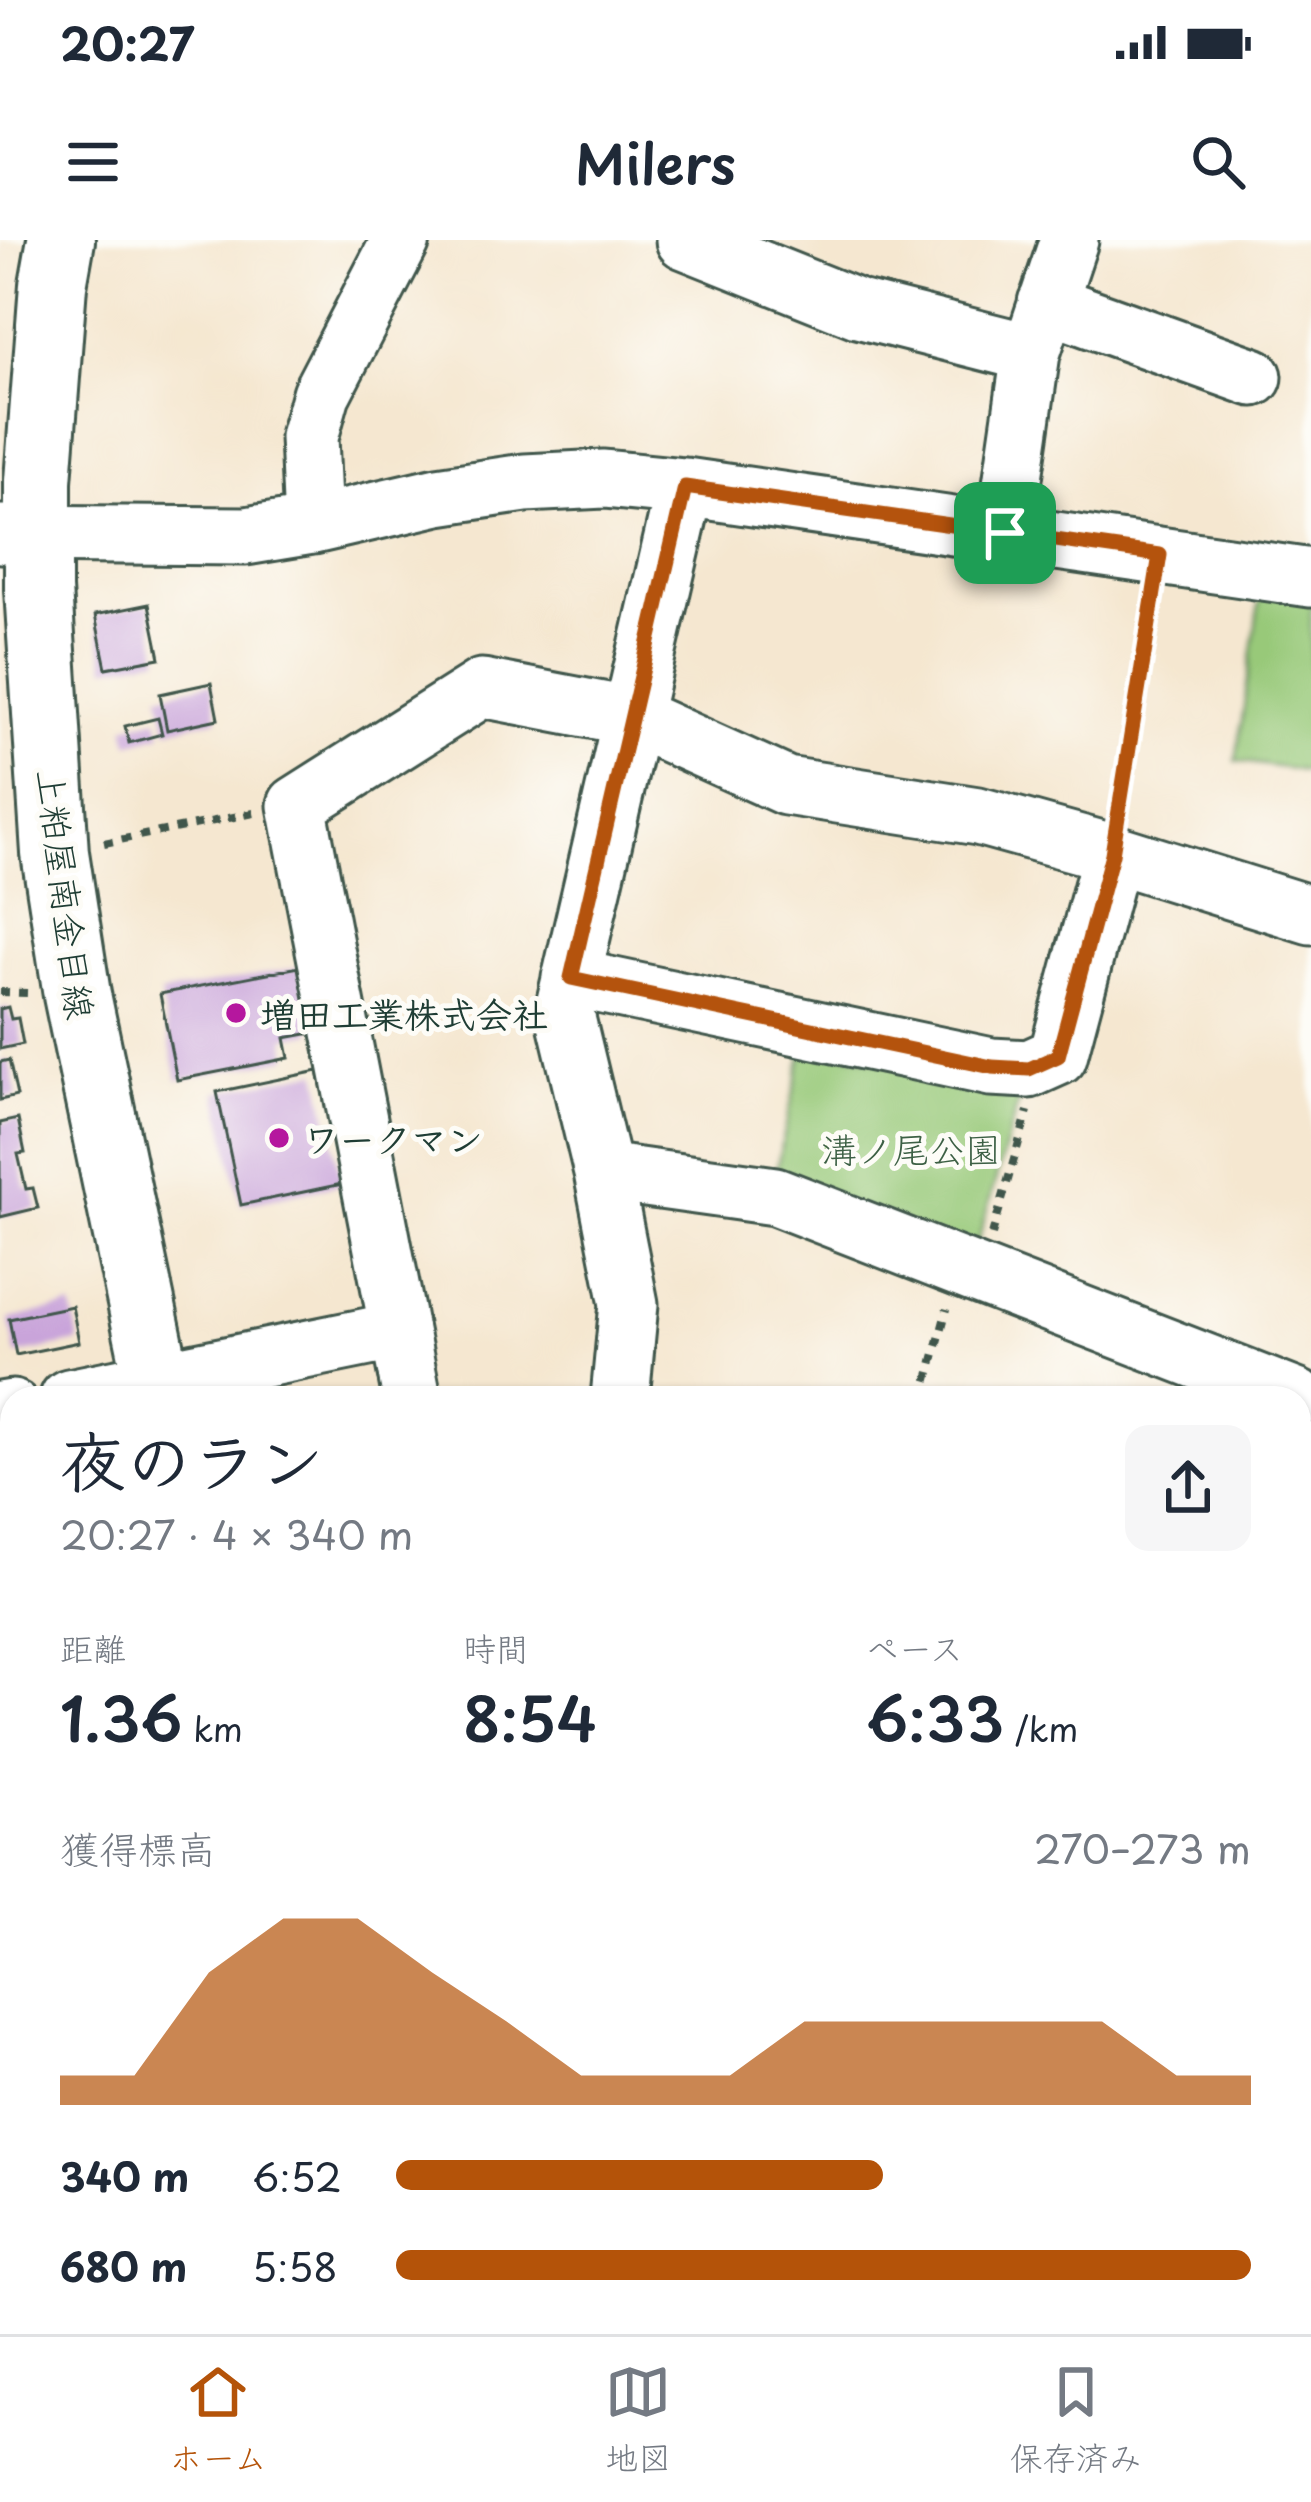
<!DOCTYPE html>
<html lang="ja">
<meta charset="utf-8">
<style>
:root{--surface:#fff;--page:#f6f6f7;--text:#1f2937;--muted:#747a83;--line:#e0e1e3;--accent:#b45309}
body{margin:0;font-family:"Playpen Sans","Klee One",sans-serif;background:var(--page);color:var(--text);height:100vh;display:flex;flex-direction:column;font-size:45px;white-space:nowrap}
*{box-sizing:border-box;margin:0}
p{font-size:39px;color:var(--muted)}
.icon{flex:none;width:66px;height:66px;fill:none;stroke:currentColor;stroke-width:2;stroke-linecap:round;stroke-linejoin:round}
.map{position:relative;flex:1;overflow:hidden}
.sheet{position:absolute;left:0px;top:1146px;width:1311px;height:948px;display:flex;flex-direction:column;background:var(--surface);border-radius:36px 36px 0 0;box-shadow:0 3px 9px #0004}
.sheet>*{flex:none}
.pin{position:absolute;display:grid;place-items:center;width:102px;height:102px;color:#fff;margin:-51px;border-radius:24px;box-shadow:0 6px 18px #0006}
.round{display:grid;place-items:center;flex:none;width:126px;height:126px;border-radius:24px;background:var(--page)}
.headline{display:flex;align-items:center;justify-content:space-between;height:204px;padding:0 60px}
h1{font-size:66px;font-weight:600;line-height:90px}
.metrics{display:grid;grid-template-columns:repeat(3,1fr);gap:18px;height:204px;padding:12px 60px}
.metrics div{display:grid;align-content:center}
.metrics b{font-size:60px;font-weight:600}
.metrics small{font-size:33px;font-weight:400}
.metrics p{font-size:33px}
.chart{height:336px;padding:24px 60px}
.chart p{display:flex;justify-content:space-between}
.chart svg{width:100%;height:216px;margin-top:12px;fill:var(--accent);opacity:.7}
ul{padding:0 60px;list-style:none;font-size:39px}
li{display:grid;grid-template-columns:192px 144px 1fr;align-items:center;height:90px}
li i{height:30px;border-radius:15px;background:var(--accent)}
.status{display:flex;justify-content:space-between;align-items:center;height:84px;padding:0 60px;background:var(--surface);direction:ltr}
.status svg{height:33px;fill:currentColor}
header{display:flex;justify-content:space-between;align-items:center;height:156px;padding:0 60px;background:var(--surface);font-size:54px;font-weight:600}
.tab-bar{display:flex;justify-content:space-around;align-items:center;height:168px;border-top:3px solid var(--line);background:var(--surface);font-size:33px;color:var(--muted)}
.tab-bar a{display:grid;justify-items:center;gap:6px}
.tab-bar .active{color:var(--accent)}
.map>svg:first-child{display:block}
.built{fill:#dfd5f5}
.green{fill:#98c979;stroke:#5c8356;stroke-width:3}
.building{fill:#c9a4da}
.lines{fill:none;stroke-linecap:round;stroke-linejoin:round}
.minor-casing{stroke:#3f564b;stroke-width:63}
.major-casing{stroke:#3f564b;stroke-width:72}
.path{stroke:#3f564b;stroke-width:8;stroke-dasharray:9 9;stroke-linecap:butt}
.minor{stroke:#fff;stroke-width:57}
.major{stroke:#fff;stroke-width:66}
.route-casing{stroke:#fff;stroke-width:24}
.route{stroke:#b45309;stroke-width:15}
.poi-dot{fill:#b5179e;stroke:#fdfcf7;stroke-width:4.5}
.labels{text-anchor:middle;dominant-baseline:central;stroke-width:10;stroke-linejoin:round;paint-order:stroke}
.street-label{font-size:36px;fill:#1f3d34;stroke:#fdfcf7}
.poi-label{font-size:36px;font-weight:bold;fill:#1f3d34;stroke:#fdfcf7;text-anchor:start}
.park-label{font-size:36px;fill:#3d6045;stroke:#fdfcf7}
</style>
<div class="status"><b>20:27</b><svg viewBox="0 0 49 12"><path d="M0 12V9h3v3zM5 12V6h3v6zM10 12V3h3v9zM15 12V0h3v12zM26 1h20v11H26zM47 4h2v5h-2z"/></svg></div>
<header><svg class="icon" aria-label="menu" viewBox="0 0 24 24"><path d="M4 6h16M4 12h16M4 18h16"/></svg>Milers<svg class="icon" aria-label="search" viewBox="0 0 24 24"><circle cx="10" cy="10" r="6"/><path d="M15 15l6 6"/></svg></header>
<div class="map">
<svg width="1311" height="2094" viewBox="0 0 1311 2094">
<rect width="100%" height="100%" fill="#fdfcf7"/>
<filter id="ink" filterUnits="userSpaceOnUse"><feTurbulence type="fractalNoise" baseFrequency=".00833" numOctaves="2"/><feDisplacementMap in="SourceGraphic" scale="24" xChannelSelector="R" yChannelSelector="G"/><feConvolveMatrix kernelMatrix="1 2 1 2 8 2 1 2 1" color-interpolation-filters="sRGB"/></filter>
<filter id="wash" filterUnits="userSpaceOnUse"><feTurbulence type="fractalNoise" baseFrequency=".004" numOctaves="4" result="noise"/><feDisplacementMap in="SourceGraphic" scale="48" xChannelSelector="R" yChannelSelector="G"/><feGaussianBlur stdDeviation="2.7" result="paint"/><feColorMatrix in="noise" values="0 0 0 0 0 0 0 0 0 0 0 0 0 0 0 0 0 1.4 0 .05"/><feComposite in="paint" operator="in"/></filter>
<g filter="url(#wash)">
<rect width="100%" height="100%" fill="#f5e7d0"/>
<path class="built" d="M12 1183V1775H0V1185Z"/>
<path class="green" d="M1261 349 1311 357V532L1236 521Z
M804 806 1022 849 974 1015 773 944Z
M63 2082H293L295 2094H63Z"/>
<g id="blocks">
<path class="building" d="M149 364 160 418 106 428 95 375Z
M211 443 218 479 167 490 160 454Z
M158 478 162 494 129 503 125 486Z
M299 727 312 793 285 798 289 818 177 840 160 754Z
M8 767 11 779 18 778 23 804 0 809V769Z
M9 820 17 856 0 860V822Z
M318 831 342 944 241 965 217 852Z
M18 879 25 913 18 914 26 949 33 948 38 968 0 977V883Z
M72 1066 79 1102 16 1115 9 1079Z
M12 1893V1940L0 1941V1894Z
M0 1964H12V2004H0Z"/>
</g>
</g>
<g filter="url(#ink)">
<use href="#blocks" fill-opacity="0" stroke="#3f564b" stroke-width="3"/>
<g class="lines">
<g class="minor-casing">
<path id="minor" d="M685 0 858 69 1031 113
M1047 63 1253 137
M313 285 309 197 321 154 401 0
M1005 293 1031 113 1069 0
M0 294 246 296 313 285 438 256 525 243 604 239 685 247 1311 338
M571 738 991 827 1029 829 1058 816 1112 613
M603 932 775 956 1296 1158
M69 1158 398 1091
M412 1158 297 565 482 448 633 477 786 546 978 576 1112 613 1311 675
M620 1158 629 1064 603 932 564 770 685 247
M0 1171 12 1169
M1299 1355 1311 1358
M1299 1627 1311 1630
M0 1831 12 1830
M0 2056H12
M40 2082V2094
M1244 2082 1272 2094
M727 2094 733 2082"/>
</g>
<g class="major-casing">
<path id="major" d="M61 0 53 45 38 241V349L55 613 77 755 161 1158
M350 2082 352 2094"/>
</g>
<path class="path" d="M1120 568 1154 358
M104 603 254 573
M0 752 28 753
M992 995 1028 871
M923 1158 947 1069
M0 1422 12 1424
M260 2082 262 2094"/>
<use href="#minor" class="minor"/>
<use href="#major" class="major"/>
</g>
</g>
<g class="lines" filter="url(#ink)">
<g class="route-casing">
<path id="route" d="M685 247 1160 315 1112 614 1058 816 1029 829 992 827 571 738Z"/>
</g>
<use href="#route" class="route"/>
</g>
<g class="poi-dot">
<circle cx="236" cy="773" r="12"/>
<circle cx="279" cy="898" r="12"/>
</g>
<g class="labels">
<g class="street-label">
<text transform="translate(67 654) rotate(83)">上粕屋南金目線</text>
</g>
<g class="poi-label">
<text x="260" y="773">増田工業株式会社</text>
<text x="303" y="898">ワークマン</text>
</g>
<g class="park-label">
<text x="911" y="908">溝ノ尾公園</text>
</g>
</g>
</svg>
<div class="pin" style="left:1005px;top:293px;background:#1e9e55"><svg class="icon" aria-label="arrive" viewBox="0 0 24 24"><path d="M6 21V4h12l-3 4 3 4H6"/></svg></div>
<section class="sheet">
<div class="headline"><div><h1>夜のラン</h1><p>20:27 · 4 × 340 m</p></div><a class="round"><svg class="icon" aria-label="share" viewBox="0 0 24 24"><path d="M12 15V3M7 8l5-5 5 5M5 13v7h14v-7"/></svg></a></div>
<div class="metrics">
<div><p>距離</p><b>1.36<small> km</small></b></div>
<div><p>時間</p><b>8:54</b></div>
<div><p>ペース</p><b>6:33<small> /km</small></b></div>
</div>
<div class="chart"><p><span>獲得標高</span>270–273 m</p>
<svg viewBox="0 0 160 44" preserveAspectRatio="none"><path d="M0 44V38L10 38L20 17L30 6L40 6L50 17L60 27L70 38L80 38L90 38L100 27L110 27L120 27L130 27L140 27L150 38L160 38V44z"/></svg>
</div>
<ul>
<li><b>340 m</b>6:52<i style="width:57%"></i></li>
<li><b>680 m</b>5:58<i style="width:100%"></i></li>
</ul>
</section>
</div>
<nav class="tab-bar">
<a class="active"><svg class="icon" aria-label="home" viewBox="0 0 24 24"><path d="M3 11l9-7 9 7M6 9v11h12V9"/></svg>ホーム</a>
<a><svg class="icon" aria-label="map" viewBox="0 0 24 24"><path d="M3 6l6-2 6 2 6-2v14l-6 2-6-2-6 2zM9 4v14M15 6v14"/></svg>地図</a>
<a><svg class="icon" aria-label="saved" viewBox="0 0 24 24"><path d="M7 4h10v16l-5-4-5 4z"/></svg>保存済み</a>
</nav>
